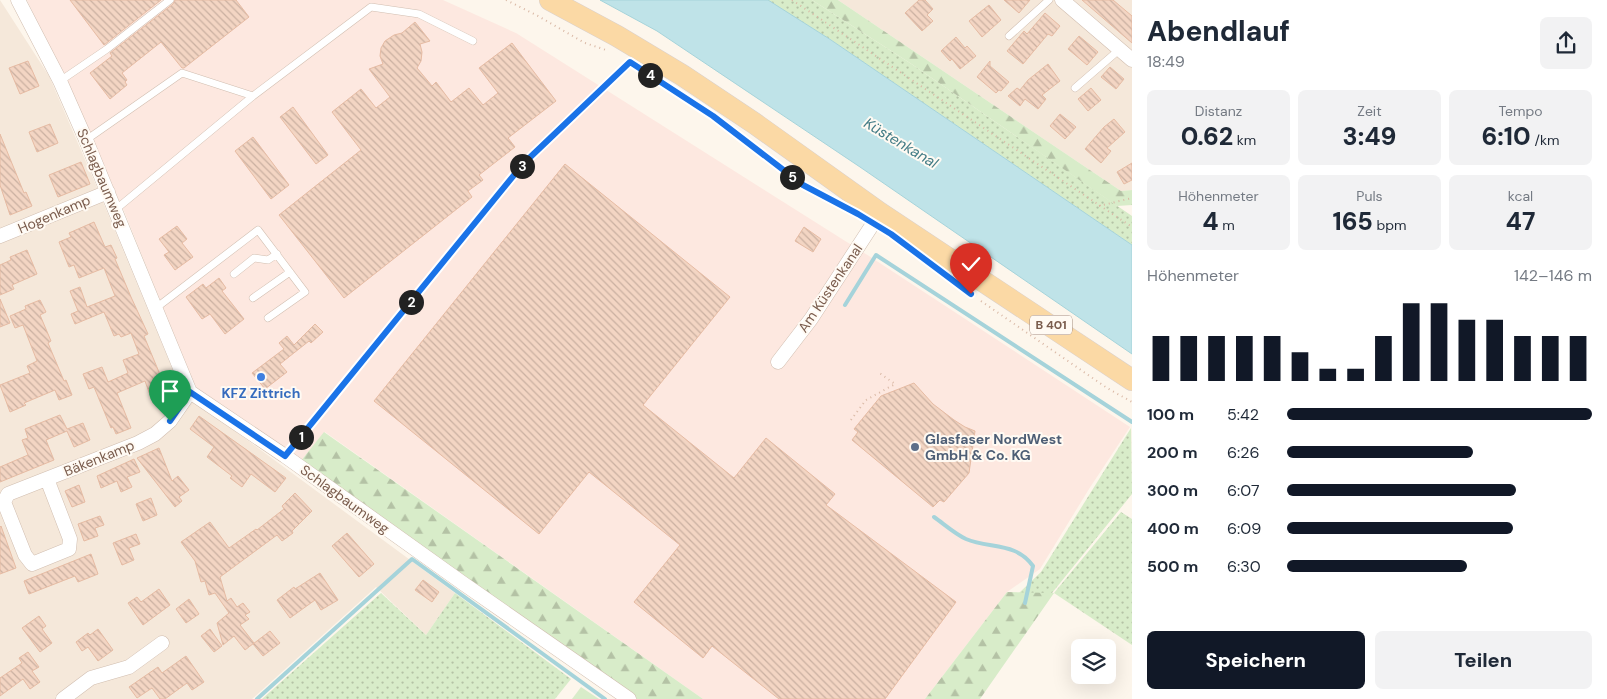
<!DOCTYPE html>
<html lang="de">
<meta charset="utf-8">
<style>
:root{--surface:#fff;--page:#f2f2f3;--text:#1f2937;--muted:#747a83;--accent:#111827}
body{margin:0;font-family:"DM Sans",sans-serif;background:var(--page);color:var(--text);height:100vh;display:flex;flex-direction:column;font-size:19px;white-space:nowrap}
*{box-sizing:border-box;margin:0}
p{font-size:16px;color:var(--muted)}
.icon{flex:none;width:28px;height:28px;fill:none;stroke:currentColor;stroke-width:2;stroke-linecap:round;stroke-linejoin:round}
.map{position:relative;flex:1;overflow:hidden}
.panel{display:flex;flex-direction:column;background:var(--surface);width:475px}
.panel>*{flex:none}
.buttons{position:absolute;left:1071px;top:639px;display:grid;gap:10px}
.buttons a{display:grid;place-items:center;width:45px;height:45px;border-radius:8px;background:var(--surface);box-shadow:0 5px 20px #0002;font-size:25px}
.pin{position:absolute;display:grid;place-items:center;width:42px;height:42px;color:#fff;margin:-51px -21px;border-radius:50% 50% 50% 0;rotate:-45deg;box-shadow:0 0 5px #0007}
.pin .icon{rotate:45deg}
.km{position:absolute;width:25px;height:25px;margin:-12px;border-radius:50%;background:#222;color:#fff;font-size:14px;line-height:25px;text-align:center}
.round{display:grid;place-items:center;flex:none;width:52px;height:52px;border-radius:8px;background:var(--page)}
.head{display:flex;align-items:center;justify-content:space-between;height:85px;padding:0 15px}
h1{font-size:28px;font-weight:800;line-height:38px}
.stats{display:grid;grid-template-columns:repeat(3,1fr);gap:8px;height:85px;padding:5px 15px}
.stats div{display:grid;align-content:center;border-radius:8px;background:var(--page);text-align:center}
.stats b{font-size:25px;font-weight:800}
.stats small{font-size:14px;font-weight:400}
.stats p{font-size:14px}
.chart{height:140px;padding:10px 15px}
.chart p{display:flex;justify-content:space-between}
.chart svg{width:100%;height:90px;margin-top:5px;stroke:var(--accent);stroke-width:6}
.button{display:flex;gap:10px;margin-top:auto;padding:10px 15px}
.button a{flex:1;height:58px;border-radius:8px;background:var(--accent);color:#fff;font-size:20px;font-weight:800;line-height:58px;text-align:center}
.button a+a{background:var(--page);color:var(--text)}
ul{padding:0 15px;list-style:none;font-size:16px}
li{display:grid;grid-template-columns:80px 60px 1fr;align-items:center;height:38px}
li i{height:12px;border-radius:6px;background:var(--accent)}
main{display:flex;flex:1;min-height:0}
.map>svg:first-child{display:block}
.residential{fill:#f5e8da}
.commercial{fill:#fde8e0}
.grass{fill:url(#grass-dots)}
.forest{fill:url(#forest-firs)}
.pitch{fill:#d8ecc9}
.water{fill:#bfe3e8;stroke:#a5d3da}
.lines{fill:none;stroke-linecap:round;stroke-linejoin:round}
.stream{stroke:#a5d3da;stroke-width:4}
.building{fill:url(#building-back-hatch);stroke:#e6bba3}
.service-casing{stroke:#d1beb0;stroke-width:8}
.minor-casing{stroke:#d1beb0;stroke-width:15}
.primary-casing{stroke:#dad1cd;stroke-width:22}
.path{stroke:#d9b8a5;stroke-width:2;stroke-dasharray:1 4;stroke-linecap:butt}
.service{stroke:#fff;stroke-width:7}
.minor{stroke:#fff;stroke-width:14}
.primary{stroke:#fbd9a5;stroke-width:21}
.route-casing{stroke:#fff;stroke-width:10}
.route{stroke:#1a73e8;stroke-width:6}
.shop-dot{fill:#3f7fe0;stroke:#fffaf3;stroke-width:2}
.service-dot{fill:#5c6f8a;stroke:#fffaf3;stroke-width:2}
.labels{text-anchor:middle;dominant-baseline:central;stroke-width:4;stroke-linejoin:round;paint-order:stroke}
.shield{fill:#fffaf3;stroke:#a28b7f;stroke-width:1}
.shield-label{font-size:12px;font-weight:bold;fill:#7a5c4d}
.street-label{font-size:14px;fill:#7a5c4d;stroke:#fffaf3}
.shop-label{font-size:14px;font-weight:bold;fill:#366cbe;stroke:#fffaf3}
.service-label{font-size:14px;font-weight:bold;fill:#4e5e75;stroke:#fffaf3;text-anchor:start}
.water-label{font-size:15px;font-style:italic;fill:#437c86;stroke:#fffaf3}
</style>
<main>
<div class="map">
<svg width="1132" height="699" viewBox="0 0 1132 699">
<defs>
<pattern id="grass-dots" width="8" height="8" patternUnits="userSpaceOnUse" patternTransform="scale(1.25)"><rect width="8" height="8" fill="#d8ecc9"/><path d="M2 2h.1M6 6h.1" fill="none" stroke="#b4c2a5" stroke-width="1.8" stroke-linecap="round"/></pattern>
<pattern id="forest-firs" width="22" height="20" patternUnits="userSpaceOnUse" patternTransform="scale(1.25)"><rect width="22" height="20" fill="#d8ecc9"/><path d="M5 1l3.5 6h-7zM16 11l3.5 6h-7z" fill="#b4c2a5"/></pattern>
<pattern id="building-back-hatch" width="6" height="6" patternUnits="userSpaceOnUse" patternTransform="scale(1.25)"><rect width="6" height="6" fill="#f3d5c3"/><path d="M-1 5l2 2M0 0l6 6M5-1l2 2" fill="none" stroke="#cab0a1"/></pattern>
</defs>
<rect width="100%" height="100%" fill="#fdf6ec"/>
<path class="residential" d="M0 0 49 76 96 185 182 392 455 593 426 635 376 587 252 699H0Z
M838 0H1132V190L1121 191Z"/>
<path class="commercial" d="M27 0H443L516 33 869 256 1130 427 1089 489 1040 569 1007 592 925 699H703L325 432 300 462 195 387 124 211Z"/>
<path class="grass" d="M766 0H812L910 63 1132 216V245L831 40Z
M1131 428 1132 494 1052 593H1019L1041 572Z
M1121 512 1132 519V645L1054 593Z
M381 593 426 635 455 593 571 679 555 699H262Z"/>
<path class="forest" d="M812 0H838L1121 191 1132 190V205L1117 206 910 63Z
M324 432 703 699H637L440 562 300 462Z
M1007 592 1054 593 980 699H925Z"/>
<path class="pitch" d="M581 687 599 699H572Z"/>
<path class="water" d="M600 0H768L831 40 1132 245V354L860 167 657 31Z"/>
<g class="lines">
<path class="stream" d="M845 305 876 255 1132 422
M934 517C944 524 955 534 966 539 990 549 1016 542 1033 566L1025 603
M257 699 412 559 605 699"/>
</g>
<path class="building" d="M70 0H161L104 45Z
M175 0H236L249 17 184 68H182L161 42 122 73 127 80 125 82 127 85 110 99 90 73 112 56 110 53 173 4Z
M919 0H925L933 9 927 15 933 21 922 31 905 13Z
M1004 0H1030L1019 13Z
M1082 0H1113L1132 16V43Z
M989 5 1001 20 982 37 969 21Z
M1045 13 1060 26 1052 36 1048 34 1023 64 1007 51 1024 31 1027 34Z
M415 22 430 41 420 44 422 52 421 61 417 68 432 86 436 82 451 102 469 88 483 105 498 93 479 68 512 43 556 101 508 138 515 147 479 175 483 180 468 191 472 197 344 298 279 215 361 150 332 112 361 89 376 108 390 97 369 69 383 64 380 56 381 48 385 41 394 35 402 33Z
M1079 36 1098 52 1087 65 1068 49Z
M956 37 965 48 967 46 976 56 960 69 952 59 950 61 941 51Z
M28 61 39 86 20 94 9 68Z
M990 61V66L1009 82 1001 91 999 90 996 93 977 77Z
M1048 64 1060 81 1042 95 1046 99 1038 109 1025 99 1020 106 1008 96 1017 88 1020 90 1028 80Z
M1110 67 1124 79 1116 89 1101 77Z
M1091 88 1101 100 1088 111 1078 99Z
M293 107 328 155 316 164 280 117Z
M1060 114 1076 127 1065 139 1050 126Z
M1114 119 1125 132 1107 148 1111 151 1101 163 1085 149 1104 127Z
M50 124 58 143 37 152 29 132Z
M0 134 24 193 26 192 32 206 10 215 0 185Z
M253 137 289 185 271 199 235 151Z
M81 162 90 184 58 197 49 175Z
M1132 163V180L1124 184 1117 172Z
M565 164 730 297 643 405 734 478 766 438 835 494 826 505 956 602 885 699H779L712 646 703 658 634 602 680 545 589 472 539 534 374 401Z
M94 222 105 247 111 245 117 258 115 259 131 297 148 334 144 336 166 389 150 395 145 381 117 393 131 428 116 434 113 427 111 428 94 387 89 389 83 374 102 367 108 382 128 373 123 360 139 354 131 333 121 337 119 334 114 336 104 312 75 324 71 314 78 311 70 291 80 287 87 307 115 296 104 268 79 278 74 265 69 267 59 242 71 237 69 233Z
M177 226 187 239 182 243 193 257 175 270 164 255 169 252 159 239Z
M804 227 821 239 813 252 795 241Z
M27 250 37 274 12 285 14 289 0 295V265L11 260 10 257Z
M219 278 226 288 222 291 244 319 225 334 210 314 202 319 186 297 203 284 206 288Z
M0 299 10 323 0 327Z
M40 300 46 312 40 315 51 341 48 343 64 381 66 380 72 395 59 400 55 390 24 403 26 405 10 412 0 385 30 373 27 366 37 361 23 325 15 328 10 316 26 309 25 306Z
M315 324 323 332 311 343 309 341 280 364 287 372 265 389 252 373 284 349 279 343 287 336 294 345Z
M914 383 933 404 954 420 965 427 975 431 969 473 944 502 940 500 933 507 852 440 858 432 854 429 881 396Z
M60 415 67 429 83 423 90 440 74 447 67 431 46 440 54 460 0 482V467L28 455 22 440 28 438 25 429Z
M199 416 286 478 275 492 251 474 242 487 230 478 232 476 207 457 214 447 190 429Z
M159 448 172 481 178 476 189 490 179 497 182 501 175 507 137 458Z
M134 459 140 472 127 477 132 487 121 492 117 481 101 488 97 476Z
M79 485 85 502 72 507 65 491Z
M295 493 312 511 292 531 293 533 282 541 277 535 220 577 227 601 231 598 237 607 243 603 250 612 245 615 249 619 240 625 254 643 245 650 234 636 223 645 217 623 229 613 215 593 209 595 205 581 201 582 195 561 181 542 210 522 229 548 256 529 257 530 284 509 282 506Z
M151 498 157 515 143 521 136 504Z
M100 516 104 525 95 528 98 536 84 541 78 524Z
M1 526 16 568 0 574V527Z
M347 533 374 564 359 577 332 546Z
M136 534 140 544 129 548 134 560 122 565 113 543Z
M91 554 98 574 78 582 75 576 29 594 24 581Z
M320 573 338 600 321 610 315 600 290 618 277 600 294 587 295 589Z
M423 580 439 592 432 602 415 590Z
M159 589 170 605 143 625 128 603 137 597 141 602Z
M189 599 199 614 186 623 176 609Z
M39 616 46 626 42 629 52 643 40 652 22 628Z
M98 629 113 650 98 661 88 647 82 651 76 642 88 633 90 635Z
M210 629 222 646 214 652 201 636Z
M270 631 280 643 263 656 253 644Z
M28 652 39 667 32 671 40 682 30 689 23 679 0 696V678L22 663 19 658Z
M186 656 204 682 192 690 187 683 165 699H160L152 688 137 698 129 687 158 667 162 673Z"/>
<g class="lines">
<g class="service-casing">
<path id="service" d="M1009 36 1049 0
M60 81 107 49 170 0
M1075 88 1120 49
M86 140 182 73 253 96 371 7 419 14 473 41
M115 210 253 96
M234 274 254 258 268 260 277 254
M253 298 290 272
M156 308 258 230 305 292 268 318"/>
</g>
<g class="minor-casing">
<path id="minor" d="M18 0 60 81 86 140 190 392 285 456 464 584 629 699
M1062 0 1132 60
M0 236 108 192
M778 362 811 319 880 213
M47 479 70 539 69 549 32 564 25 555 4 502 8 494 138 443 155 434 170 421 190 392
M63 699 91 678 129 667 162 643"/>
</g>
<g class="primary-casing">
<path id="primary" d="M550 0 617 36 682 75 754 123 880 213 1132 380"/>
</g>
<path class="path" d="M506 0 538 16 585 43 606 50
M792 0 1132 227
M720 121 803 185 834 202
M1099 206 1132 198
M981 301 1107 388 1132 402
M851 420 866 400 895 384 878 372
M293 447 523 164 630 62"/>
<use href="#service" class="service"/>
<use href="#minor" class="minor"/>
<use href="#primary" class="primary"/>
</g>
<g class="lines">
<g class="route-casing">
<path id="route" d="M170 421 190 392 285 456 523 164 630 62 713 116 803 185 858 214 891 234 971 294"/>
</g>
<use href="#route" class="route"/>
</g>
<circle class="shop-dot" cx="261" cy="377" r="5"/>
<circle class="service-dot" cx="915" cy="447" r="5"/>
<g class="labels">
<rect class="shield" x="1030" y="315.5" width="42" height="19" rx="4"/>
<g class="shield-label">
<text x="1051" y="325">B 401</text>
</g>
<g class="street-label">
<text transform="translate(102 178) rotate(67)">Schlagbaumweg</text>
<text transform="translate(54 214) rotate(-23)">Hogenkamp</text>
<text transform="translate(830 288) rotate(-56)">Am Küstenkanal</text>
<text transform="translate(99 458) rotate(-22)">Bäkenkamp</text>
<text transform="translate(345 499) rotate(36)">Schlagbaumweg</text>
</g>
<g class="shop-label">
<text x="261" y="393">KFZ Zittrich</text>
</g>
<g class="service-label">
<text x="925" y="439">Glasfaser NordWest<tspan x="925" dy="16">GmbH &amp; Co. KG</tspan></text>
</g>
<g class="water-label">
<text transform="translate(901 143) rotate(31)">Küstenkanal</text>
</g>
</g>
</svg>
<div class="buttons">
<a><svg class="icon" aria-label="layers" viewBox="0 0 24 24"><path d="M12 4l9 5-9 5-9-5zM3 14l9 5 9-5"/></svg></a>
</div>
<div class="pin" style="left:170px;top:421px;background:#1e9e55"><svg class="icon" aria-label="arrive" viewBox="0 0 24 24"><path d="M6 21V4h12l-3 4 3 4H6"/></svg></div>
<div class="pin" style="left:971px;top:294px;background:#d93025"><svg class="icon" aria-label="check" viewBox="0 0 24 24"><path d="M5 12l5 5 9-10"/></svg></div>
<b class="km" style="left:301px;top:437px">1</b>
<b class="km" style="left:411px;top:302px">2</b>
<b class="km" style="left:522px;top:166px">3</b>
<b class="km" style="left:650px;top:75px">4</b>
<b class="km" style="left:792px;top:177px">5</b>
</div>
<section class="panel">
<div class="head"><div><h1>Abendlauf</h1><p>18:49</p></div><a class="round"><svg class="icon" aria-label="share" viewBox="0 0 24 24"><path d="M12 15V3M7 8l5-5 5 5M5 13v7h14v-7"/></svg></a></div>
<div class="stats">
<div><p>Distanz</p><b>0.62<small> km</small></b></div>
<div><p>Zeit</p><b>3:49</b></div>
<div><p>Tempo</p><b>6:10<small> /km</small></b></div>
</div>
<div class="stats">
<div><p>Höhenmeter</p><b>4<small> m</small></b></div>
<div><p>Puls</p><b>165<small> bpm</small></b></div>
<div><p>kcal</p><b>47</b></div>
</div>
<div class="chart"><p><span>Höhenmeter</span>142–146 m</p>
<svg viewBox="0 0 160 44" preserveAspectRatio="none"><path d="M5 44V22M15 44V22M25 44V22M35 44V22M45 44V22M55 44V30M65 44V38M75 44V38M85 44V22M95 44V6M105 44V6M115 44V14M125 44V14M135 44V22M145 44V22M155 44V22"/></svg>
</div>
<ul>
<li><b>100 m</b>5:42<i style="width:100%"></i></li>
<li><b>200 m</b>6:26<i style="width:61%"></i></li>
<li><b>300 m</b>6:07<i style="width:75%"></i></li>
<li><b>400 m</b>6:09<i style="width:74%"></i></li>
<li><b>500 m</b>6:30<i style="width:59%"></i></li>
</ul>
<div class="button"><a>Speichern</a><a>Teilen</a></div>
</section>
</main>
